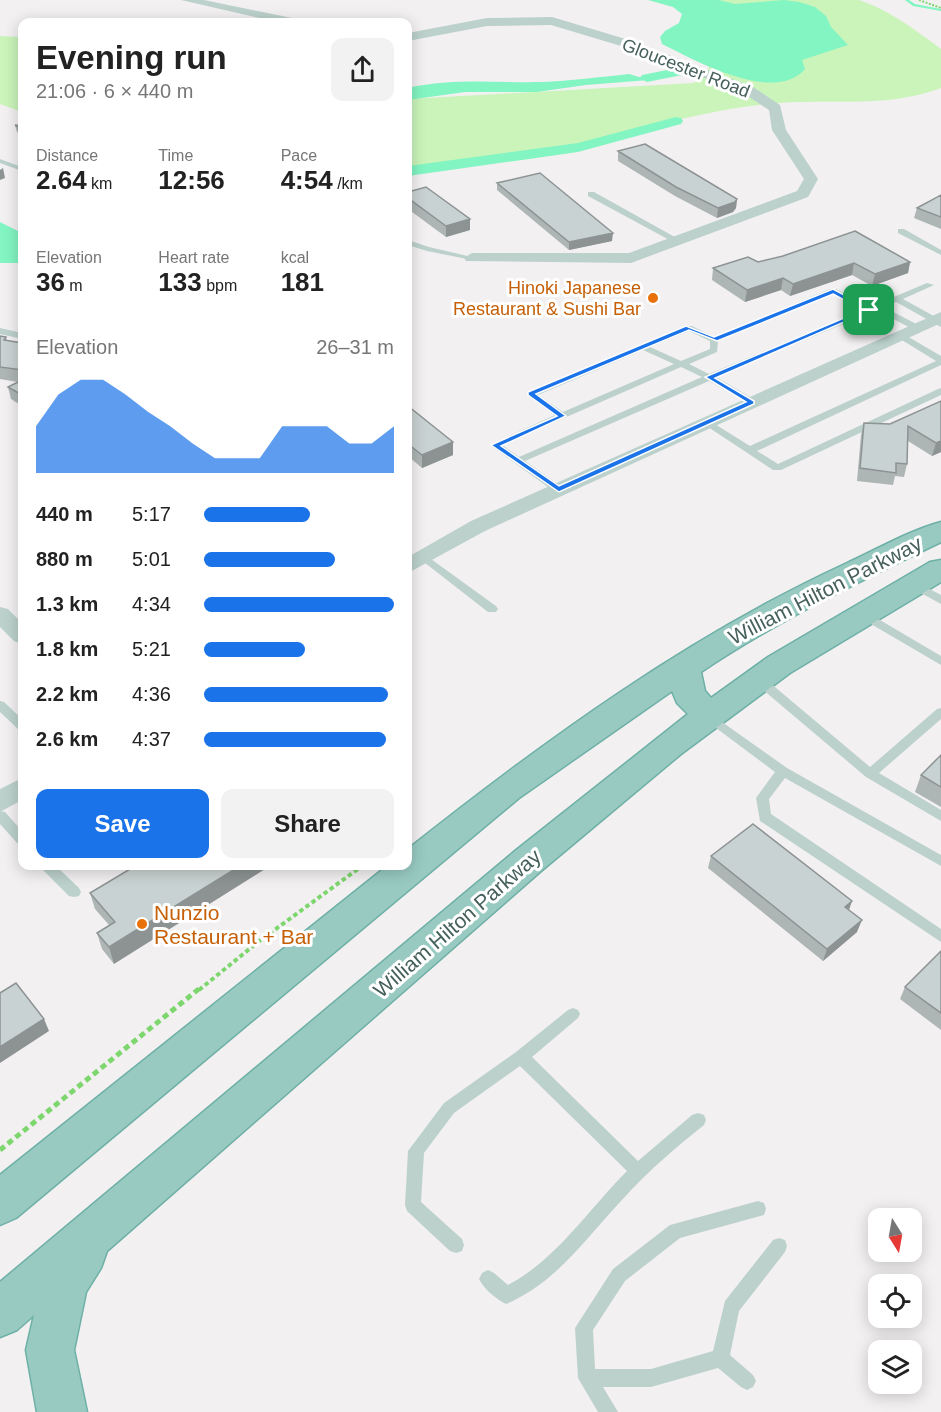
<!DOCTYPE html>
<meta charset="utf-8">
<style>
:root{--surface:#fff;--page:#f2f2f2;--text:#222;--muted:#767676;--accent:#1a73e8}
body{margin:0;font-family:Helvetica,sans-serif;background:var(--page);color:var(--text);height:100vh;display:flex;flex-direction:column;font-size:22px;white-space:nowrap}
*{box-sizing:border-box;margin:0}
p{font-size:20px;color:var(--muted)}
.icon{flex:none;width:33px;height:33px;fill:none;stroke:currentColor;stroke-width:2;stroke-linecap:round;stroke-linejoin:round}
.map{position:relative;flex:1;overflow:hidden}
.side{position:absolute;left:18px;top:18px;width:394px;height:852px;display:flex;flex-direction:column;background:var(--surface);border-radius:12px;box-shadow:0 3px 15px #0003}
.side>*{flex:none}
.needle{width:39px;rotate:169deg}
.buttons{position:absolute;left:868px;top:1208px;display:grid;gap:12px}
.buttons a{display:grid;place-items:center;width:54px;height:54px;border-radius:12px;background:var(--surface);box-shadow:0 3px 15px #0003;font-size:30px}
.pin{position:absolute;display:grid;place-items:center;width:51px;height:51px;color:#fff;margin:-26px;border-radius:12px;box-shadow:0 3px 9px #0006}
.round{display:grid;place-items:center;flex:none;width:63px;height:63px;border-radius:12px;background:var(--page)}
.overview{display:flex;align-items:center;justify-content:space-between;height:102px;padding:0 18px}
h1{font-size:33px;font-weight:600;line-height:45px}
.figures{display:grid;grid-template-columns:repeat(3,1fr);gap:9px;height:102px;padding:6px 18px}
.figures div{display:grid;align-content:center}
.figures b{font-size:26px;font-weight:600}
.figures small{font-size:16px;font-weight:400}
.figures p{font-size:16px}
.chart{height:168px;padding:12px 18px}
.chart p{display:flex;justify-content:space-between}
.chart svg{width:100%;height:108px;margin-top:6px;fill:var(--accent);opacity:.7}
.cta{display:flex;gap:12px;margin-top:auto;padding:12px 18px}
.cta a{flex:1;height:69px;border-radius:12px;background:var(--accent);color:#fff;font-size:24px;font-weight:600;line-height:69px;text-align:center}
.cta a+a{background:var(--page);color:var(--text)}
ul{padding:0 18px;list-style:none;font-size:20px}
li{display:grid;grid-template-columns:96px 72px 1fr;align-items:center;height:45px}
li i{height:15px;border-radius:8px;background:var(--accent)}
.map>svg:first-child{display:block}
.green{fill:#caf4ba}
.water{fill:#83f5c2}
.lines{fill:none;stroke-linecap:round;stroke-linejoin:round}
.stream{fill:#83f5c2;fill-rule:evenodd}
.canal{fill:#83f5c2;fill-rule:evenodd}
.trunk-casing{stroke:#6eb0a6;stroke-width:3}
.path-far2{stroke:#7ed66e;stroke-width:2;stroke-dasharray:2 1.5;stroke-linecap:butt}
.path-far1{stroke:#7ed66e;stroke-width:4;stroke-dasharray:4.5 3;stroke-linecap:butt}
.path{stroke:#7ed66e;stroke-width:5;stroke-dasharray:6 4;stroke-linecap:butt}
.service{fill:#bcd1cc;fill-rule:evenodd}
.minor{fill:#bcd1cc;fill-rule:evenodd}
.trunk{fill:#98cac2;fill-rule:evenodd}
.wall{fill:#adb5b5}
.shaded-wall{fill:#8d9393}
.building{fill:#c9d2d2;stroke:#8d9393;stroke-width:1.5}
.route{fill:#1a73e8;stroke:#fff;stroke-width:1.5;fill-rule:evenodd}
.food-dot{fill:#e8710a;stroke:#fff;stroke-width:2}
.labels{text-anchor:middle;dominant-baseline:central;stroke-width:6;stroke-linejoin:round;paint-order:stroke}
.far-street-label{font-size:18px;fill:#46605b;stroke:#fff}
.far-food-label{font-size:18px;fill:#c56008;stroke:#fff;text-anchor:end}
.street-label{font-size:21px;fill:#46605b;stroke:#fff}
.food-label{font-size:21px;fill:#c56008;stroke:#fff;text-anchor:start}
</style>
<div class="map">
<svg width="941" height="1412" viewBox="0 0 941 1412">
<rect width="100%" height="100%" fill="#f3f0f2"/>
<path class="green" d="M692 0H859C890 10 915 30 941 49V88C888 108 835 99 779 103 736 106 682 118 640 130 615 136 592 145 566 149 513 158 460 159 408 171V99L694 83 709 68Z
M0 36 22 37V112L0 104Z"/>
<path class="water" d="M648 0H719L735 4 784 0 799 2 815 7 826 16 831 27 848 45 802 60 805 69C774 105 695 60 662 44L660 37 665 31 679 23 682 14 673 7Z
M629 74 649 80 586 85 537 92H465L408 100V88C452 78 497 83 541 82 570 81 600 77 629 74Z
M0 222 22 233V263H0Z"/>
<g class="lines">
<path class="stream" d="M905 0H909L915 4 941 9V11L913 6Z"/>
<path class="canal" d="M677 68 684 72 682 75 647 82 640 78 642 75Z
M676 117 681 118 683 121 681 124 578 152 408 176V166L578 143Z"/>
<g class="trunk-casing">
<path id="trunk" d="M941 522V542C858 582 777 621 701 672L705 691 711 698 768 657 930 562 941 560V582L790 673 681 754 541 871 107 1251 101 1268 86 1292 74 1350 87 1412H37L26 1350 34 1315 17 1330 0 1337V1282L515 851 688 714 677 703 672 691 519 798 16 1218 0 1225V1175L387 866H408V849C544 741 687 637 845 564 876 550 908 531 941 522Z"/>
</g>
<path class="path-far2" d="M919 0 941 8"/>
<path class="path-far1" d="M199 990 258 942 362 866"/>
<path class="path" d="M0 1150 200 988"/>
<path class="service" d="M0 159 22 167V171L0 163Z
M588 192H594L682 241 675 243 588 196Z
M898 229H904L941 250V255L898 233Z
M408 240 429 247 476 258 472 260 427 251 408 245Z
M927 283 934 285 903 299 941 320V327L896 302 884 307 920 326V330H914L877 310 716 377 755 400V404H749L709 381 525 461 563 488V492H555L490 445 555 415 528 396V392L686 326H692L714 337 830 289H836L870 307ZM833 294 863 310 709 374 689 364 717 352 718 341ZM689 331 710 341V349L681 361 650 347ZM643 350 674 364 563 412 538 395ZM681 367 702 377 519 457 502 445Z
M0 328 22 333V339L0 334Z
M900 332 941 356V365L757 451 778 464 938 389 941 388V395L781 470H773L702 423 707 420 710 421 750 446 936 361 897 337 896 335Z
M424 554 496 606 498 609 496 612H488L420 559 419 557 420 555Z
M914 581 941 595V604L910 587 909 585Z
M863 610 941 656V665L859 617 857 614 859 611Z
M759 676 763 677 870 767 937 709 941 708V719L879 773 941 810V821L866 777 755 683 753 680Z
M0 701 4 702 22 719V730L18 729 0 712Z
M708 712 787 768 941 855V866L785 778 769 799 771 814 941 929V942L760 821 756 798 775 772 704 719 702 716Z
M0 811 5 812 22 831V844L17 843 0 824Z
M42 866H56L79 888 81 892 79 896 74 897 69 896 43 870Z
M573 1008 578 1010 580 1014 578 1018 532 1057 638 1161 692 1115 698 1113 704 1115 706 1120 704 1125C675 1148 647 1172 622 1200 586 1238 556 1283 506 1304 496 1299 484 1289 479 1279L482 1273 488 1270 494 1273 508 1285C557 1259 588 1210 627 1171L520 1066 454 1113 424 1153 421 1202 462 1239 464 1245 462 1251 456 1253 450 1251 407 1211 405 1205 408 1151 444 1103 516 1052 568 1010Z
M758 1201 764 1203 766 1209 764 1215 680 1238 625 1281 593 1330 595 1369H651L713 1351 725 1301 773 1240 779 1238 785 1240 787 1246 785 1252 739 1311 730 1355 753 1375 756 1381 753 1387 747 1390 741 1387 718 1368 651 1387H603L618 1412H598L578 1378 575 1328 613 1269 670 1225Z"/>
<path class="minor" d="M181 0H204L292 18 298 22H277Z
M552 17 629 40 753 87 780 105 786 130 818 179 808 197 631 263 466 261 464 258 472 253H629L797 191 804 179 772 130 769 110 743 93 621 46 551 25 487 26 408 41V33L487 18Z
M941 312V323L485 531 408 573V557L471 521Z
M0 607 8 609 22 623V644L14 641 0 627Z
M22 778V800L0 812V789Z"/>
<use href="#trunk" class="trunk"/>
</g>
<path class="wall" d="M15 125 22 126V136L17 132Z
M618 151 737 199 736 208 733 212 717 218 675 196 618 161Z
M497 183 612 241 569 250 497 190Z
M408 192 470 230 446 237 408 209Z
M941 195V229L914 218 917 208Z
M758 262H910L908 273 872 286 852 275 790 296 781 290 745 302 712 280 713 268Z
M0 336 6 337 7 341 22 343V406L11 399 8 387 18 382 0 379Z
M941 401V452L932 456 908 441 907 464 904 477 895 476 893 485 857 481 861 435 864 423 890 424Z
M408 406 453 455 422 468 408 456Z
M941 755V807L915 792 921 775Z
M711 856 849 910 857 932 823 961 708 868Z
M135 866 114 964 102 949 97 933 109 925 95 909 90 893Z
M941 951V1030L900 999 905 987Z"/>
<path class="shaded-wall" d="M3 168 5 178 0 180V170Z
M737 199 736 208 733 212 717 218 718 208Z
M470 219V230L446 237V226Z
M613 233 612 241 569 250V242Z
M910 262 908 273 872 286 875 274Z
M854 263 852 275 790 296 793 284Z
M783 278 781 290 745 302 747 290Z
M941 441V452L932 456 936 443Z
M453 442V455L422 468V455Z
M240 866H270L114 964 109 947Z
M852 901 848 913 845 907Z
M862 920 857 932 823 961 827 949Z
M44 1019 49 1031 0 1063V1047Z"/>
<path class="building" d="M15 125 22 126V129Z
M645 144 737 199 735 202 718 208 676 187 618 151Z
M540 173 613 233 569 242 497 183Z
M426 187 470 219 446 226 408 198V192Z
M941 195V217L917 208Z
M855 231 910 262 875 274 854 263 793 284 783 278 747 290 713 268 748 257 758 262 783 256Z
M0 336 6 337 4 340 22 343V370L0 367Z
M22 380V395L8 387Z
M941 401V441L936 443 908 426 907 464 896 463V473L860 468 864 423 890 424Z
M408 406 453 442 422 455 408 444Z
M941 755V787L921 775Z
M753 824 852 901 845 907 862 920 827 949 711 856Z
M135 866H240L109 947 97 933 115 922 90 893Z
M941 951V1013L905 987Z
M16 983 44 1019 0 1047V993Z"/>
<path class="route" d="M833 289 872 310 715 378 754 401V404L559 492 491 445 557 416 528 395V392L686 326 714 337ZM833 294 863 310 705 377 746 402 559 486 501 446 566 416 536 394 689 330 717 341Z"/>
<g class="food-dot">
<circle cx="653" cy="298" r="6"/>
<circle cx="142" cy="924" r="6"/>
</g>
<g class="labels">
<g class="far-street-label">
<text transform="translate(686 68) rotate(21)">Gloucester Road</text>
</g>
<g class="far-food-label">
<text x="641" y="288">Hinoki Japanese<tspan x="641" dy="21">Restaurant &amp; Sushi Bar</tspan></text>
</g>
<g class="street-label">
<text transform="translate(825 590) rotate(-27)">William Hilton Parkway</text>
<text transform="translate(457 923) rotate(-41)">William Hilton Parkway</text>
</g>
<g class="food-label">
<text x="154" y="912">Nunzio<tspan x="154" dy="24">Restaurant + Bar</tspan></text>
</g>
</g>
</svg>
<div class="buttons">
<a><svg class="needle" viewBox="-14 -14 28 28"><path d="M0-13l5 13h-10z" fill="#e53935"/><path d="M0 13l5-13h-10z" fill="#767676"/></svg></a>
<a><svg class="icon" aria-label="locate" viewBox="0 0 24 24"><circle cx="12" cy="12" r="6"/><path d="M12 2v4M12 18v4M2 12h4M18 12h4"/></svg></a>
<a><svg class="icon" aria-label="layers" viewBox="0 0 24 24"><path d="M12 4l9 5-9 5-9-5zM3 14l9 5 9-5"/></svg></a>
</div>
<div class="pin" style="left:869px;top:310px;background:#1e9e55"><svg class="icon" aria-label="arrive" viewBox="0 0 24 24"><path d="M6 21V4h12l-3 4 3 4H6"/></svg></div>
<section class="side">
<div class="overview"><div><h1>Evening run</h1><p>21:06 · 6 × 440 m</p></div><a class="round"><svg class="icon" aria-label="share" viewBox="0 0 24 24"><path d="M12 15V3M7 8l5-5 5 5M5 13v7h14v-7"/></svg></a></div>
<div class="figures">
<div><p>Distance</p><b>2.64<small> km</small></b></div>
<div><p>Time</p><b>12:56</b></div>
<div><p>Pace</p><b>4:54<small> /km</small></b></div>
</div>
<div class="figures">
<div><p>Elevation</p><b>36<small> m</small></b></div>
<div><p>Heart rate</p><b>133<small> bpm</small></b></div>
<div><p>kcal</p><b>181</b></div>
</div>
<div class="chart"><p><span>Elevation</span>26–31 m</p>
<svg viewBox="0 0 160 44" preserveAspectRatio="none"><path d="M0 44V25L10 12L20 6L30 6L40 12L50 19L60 25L70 32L80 38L90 38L100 38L110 25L120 25L130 25L140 32L150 32L160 25V44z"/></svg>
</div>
<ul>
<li><b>440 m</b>5:17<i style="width:56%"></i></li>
<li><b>880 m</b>5:01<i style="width:69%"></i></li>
<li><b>1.3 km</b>4:34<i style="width:100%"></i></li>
<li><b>1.8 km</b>5:21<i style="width:53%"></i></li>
<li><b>2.2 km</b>4:36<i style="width:97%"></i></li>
<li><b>2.6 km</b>4:37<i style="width:96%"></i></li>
</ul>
<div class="cta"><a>Save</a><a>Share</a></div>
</section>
</div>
